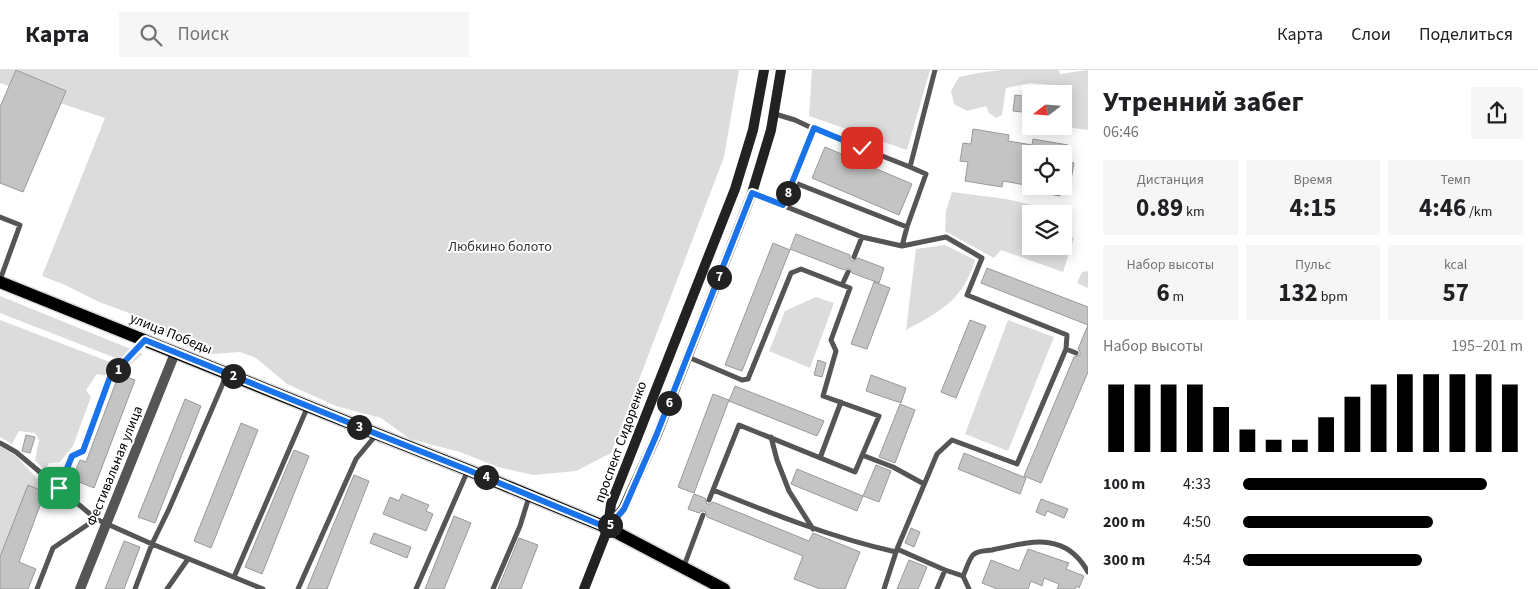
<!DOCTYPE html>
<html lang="ru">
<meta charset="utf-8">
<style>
:root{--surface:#fff;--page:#f6f6f6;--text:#202124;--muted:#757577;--line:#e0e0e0;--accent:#000}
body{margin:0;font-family:"Source Sans 3",sans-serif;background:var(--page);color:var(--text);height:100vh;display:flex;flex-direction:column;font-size:19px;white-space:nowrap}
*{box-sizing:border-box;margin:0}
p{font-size:16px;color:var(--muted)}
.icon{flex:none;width:28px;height:28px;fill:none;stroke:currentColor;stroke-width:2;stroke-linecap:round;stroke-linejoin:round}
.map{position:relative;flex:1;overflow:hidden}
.details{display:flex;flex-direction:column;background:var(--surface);width:450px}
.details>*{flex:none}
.needle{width:32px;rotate:253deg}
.fabs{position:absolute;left:1022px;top:15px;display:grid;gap:10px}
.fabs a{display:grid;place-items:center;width:50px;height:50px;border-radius:0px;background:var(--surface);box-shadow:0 2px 12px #0003;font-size:25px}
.pin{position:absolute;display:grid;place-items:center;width:42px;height:42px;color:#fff;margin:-21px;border-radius:10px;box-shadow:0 2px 8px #0006}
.km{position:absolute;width:25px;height:25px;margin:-12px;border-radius:50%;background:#222;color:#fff;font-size:14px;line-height:25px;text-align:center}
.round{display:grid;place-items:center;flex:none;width:52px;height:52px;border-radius:0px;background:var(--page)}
.summary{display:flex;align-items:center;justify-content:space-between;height:85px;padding:0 15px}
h1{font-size:28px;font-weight:700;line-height:38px}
.stats{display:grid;grid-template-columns:repeat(3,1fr);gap:8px;height:85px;padding:5px 15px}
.stats div{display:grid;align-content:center;border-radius:0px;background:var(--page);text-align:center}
.stats b{font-size:25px;font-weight:700}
.stats small{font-size:14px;font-weight:400}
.stats p{font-size:14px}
.chart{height:140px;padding:10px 15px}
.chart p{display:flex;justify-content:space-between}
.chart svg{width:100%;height:90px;margin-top:5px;stroke:var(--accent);stroke-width:6}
ul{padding:0 15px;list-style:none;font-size:16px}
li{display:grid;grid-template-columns:80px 60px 1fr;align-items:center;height:38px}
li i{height:12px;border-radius:6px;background:var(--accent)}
header{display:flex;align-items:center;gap:30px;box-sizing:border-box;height:70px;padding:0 25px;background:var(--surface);border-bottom:1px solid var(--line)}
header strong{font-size:24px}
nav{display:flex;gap:28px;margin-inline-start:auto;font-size:18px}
.search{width:350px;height:45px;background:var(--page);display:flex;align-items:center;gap:12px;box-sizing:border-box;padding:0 18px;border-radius:0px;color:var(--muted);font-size:19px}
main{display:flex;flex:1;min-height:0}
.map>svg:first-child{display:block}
.green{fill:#dcdcdc}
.building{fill:#c4c4c4;stroke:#999}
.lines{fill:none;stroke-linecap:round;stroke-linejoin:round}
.primary-casing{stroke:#dbdbdb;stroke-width:15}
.lane{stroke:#555;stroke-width:5}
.street{stroke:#555;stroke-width:10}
.secondary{stroke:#222;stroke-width:10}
.primary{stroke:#000;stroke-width:12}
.route-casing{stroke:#fff;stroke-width:10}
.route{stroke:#1a73e8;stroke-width:6}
.labels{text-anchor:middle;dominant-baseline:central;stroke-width:4;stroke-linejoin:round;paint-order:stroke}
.park-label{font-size:14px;fill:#333;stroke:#fff}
.street-label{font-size:14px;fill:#000;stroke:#fff}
</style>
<header>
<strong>Карта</strong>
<div class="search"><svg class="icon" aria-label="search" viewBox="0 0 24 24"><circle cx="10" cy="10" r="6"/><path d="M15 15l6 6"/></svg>Поиск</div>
<nav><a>Карта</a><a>Слои</a><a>Поделиться</a></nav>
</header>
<main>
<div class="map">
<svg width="1088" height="519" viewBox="0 0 1088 519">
<rect width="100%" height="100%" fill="#fff"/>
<path class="green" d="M0 0H739L724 87 611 383 576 401 533 405 498 397 460 382 410 369 381 348 336 336 287 314 256 288 240 282 212 284 188 272 169 267 129 243 99 232 65 215 42 206 105 48 0 13Z
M812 0H930L907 80 809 46Z
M1002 0H1059L1060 4 1088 0V60L1058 56H1064V24H1052V15L1030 13 1006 18 1002 45 996 48 989 43 986 36 967 41 954 34 951 21 959 7 978 3Z
M952 122 1006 129 1057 141 1058 144H1031V176H1064V163L1074 168 1063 202 1001 180 994 188 945 161 946 141Z
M945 175 975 190C963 230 941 241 906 260L916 179Z
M1088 201V218L1077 213 1082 202Z
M0 226 143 284 131 294 0 243Z
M816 227 834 233 810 298 769 281 785 241Z
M0 250 115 294 106 306 97 304 86 320 91 327 73 376 60 392 49 393 45 401 35 390 39 370 35 363 19 361 12 374 0 367Z
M1008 250 1054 267 1008 381 965 364Z
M0 376 16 386 47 419 8 519H0Z"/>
<path class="building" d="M16 0 66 21 23 122 0 113V37Z
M1015 25 1031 27V43L1013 41Z
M973 59 1009 65 1008 71 1032 75 1033 69 1068 75 1066 84H1031V116L1003 111 1002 117 965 111 968 92 960 91 963 73 971 74Z
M825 77 912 114 899 145 812 108Z
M1064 91 1074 93 1071 110 1064 109Z
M1025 116H1062L1060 126 1025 120Z
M796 164 850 185V189L853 191 858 188 884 198 879 213 852 203 849 198 844 200 790 179Z
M773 173 790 180 742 301 725 295Z
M987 198 1088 237V302L1041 413 1024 406 1074 287 1080 285V282L1078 279 1088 255 981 213Z
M874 212 890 218 867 279 851 274Z
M970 250 986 256 956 328 941 322Z
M818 290 826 293 822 307 814 305Z
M119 304 135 310 94 418 72 409 80 390 86 392Z
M871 305 906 318 901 333 866 321Z
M735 316 824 351 817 366 729 331Z
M713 324 729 330 694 423 678 417Z
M185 329 201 336 155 453 138 447Z
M900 334 915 340 895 393 879 387Z
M241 353 258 360 211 478 194 471Z
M26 365 35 367 30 383 22 381Z
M294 380 309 386 262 504 245 497Z
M964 383 1026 408 1020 424 958 399Z
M876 395 891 401 879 432 863 426Z
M797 399 863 426 857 441 791 414Z
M354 405 369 411 327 519H307Z
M28 415 45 422 19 492 36 499 28 519H0V487Z
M402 424 429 435 426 441 433 444 426 461 383 444 390 427 399 431Z
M694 424 705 428 707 434H710L713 432 809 471 813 463 860 482 845 519H820L794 509 803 486 707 447 705 441H702L699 443 688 439Z
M1041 429 1068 439 1064 448 1047 441 1045 446 1036 442Z
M454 446 471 453 444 519H425Z
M911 458 920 462 914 477 905 473Z
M374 463 411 477 407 488 370 473Z
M519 468 538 475 521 519H498Z
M124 471 140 477 124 519H105Z
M1028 479 1069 493 1066 499 1084 506 1079 518 1076 516 1075 519H1057L1059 514 1044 508 1042 516 1031 511 1028 519H997L982 513 991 490 1019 501Z
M909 490 927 497 918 519H897Z"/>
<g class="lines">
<g class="primary-casing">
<path id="primary" d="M0 212 377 364 468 400 608 458 724 519"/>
</g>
<path class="lane" d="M775 44 795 50 814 59 783 135
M814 59 910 97 935 0
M793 112 907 157 926 104 910 97
M752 123 862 167 902 176 946 167 982 188 967 225 1067 265 1066 279 1017 394 952 370 937 384 897 479 884 519
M0 147 20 155 0 210
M902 176 907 157
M854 187 862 167
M144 271 110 307 83 381 72 385 59 418 96 449 152 474 263 519
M1066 279 1076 283
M688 287 742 310 748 309 791 203 801 199 842 215
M771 367 777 390 789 421 813 459
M0 373 16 382 59 418
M862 385 893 397 924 414
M820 388 841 332
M713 420C773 444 833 468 896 482
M709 430 739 355 855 402 879 346 823 326 836 281 831 270 850 218 842 215 848 202
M897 479 945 500
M684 496 703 445
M963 506C966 500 969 489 973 485 978 480 986 481 992 480 1029 472 1065 460 1088 502
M234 507 308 336
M37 519 53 478 96 449
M135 519 152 474 169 439 227 304
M167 519 188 489
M298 519 356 389 376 365
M416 519 468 400
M493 519 520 456 529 427
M937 519 945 500 963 506 969 519"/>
<path class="street" d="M80 519 175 283"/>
<path class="secondary" d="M608 457 623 439 656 367 752 123 771 60 781 0
M584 519 608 458 611 434 735 119 753 60 764 0"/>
<use href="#primary" class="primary"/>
</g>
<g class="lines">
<g class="route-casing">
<path id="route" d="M59 418 72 386 83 381 110 307 145 270 377 364 468 400 608 458 624 439 656 366 752 123 783 135 814 58 862 78"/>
</g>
<use href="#route" class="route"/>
</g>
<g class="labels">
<g class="park-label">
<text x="500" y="177">Любкино болото</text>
</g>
<g class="street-label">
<text transform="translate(171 264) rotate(22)">улица Победы</text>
<text transform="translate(621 372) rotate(-70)">проспект Сидоренко</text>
<text transform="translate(115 396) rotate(-68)">Фестивальная улица</text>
</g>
</g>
</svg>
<div class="fabs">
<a><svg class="needle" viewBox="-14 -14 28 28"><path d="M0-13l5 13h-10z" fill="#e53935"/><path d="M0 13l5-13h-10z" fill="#757577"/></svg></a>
<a><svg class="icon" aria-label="locate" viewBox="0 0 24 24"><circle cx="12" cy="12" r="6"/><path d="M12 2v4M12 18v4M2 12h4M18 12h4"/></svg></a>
<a><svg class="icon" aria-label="layers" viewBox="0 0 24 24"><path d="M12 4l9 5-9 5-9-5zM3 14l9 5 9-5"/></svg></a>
</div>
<div class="pin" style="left:59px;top:418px;background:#1e9e55"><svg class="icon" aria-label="arrive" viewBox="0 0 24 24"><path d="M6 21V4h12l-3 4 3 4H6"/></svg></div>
<div class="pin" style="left:862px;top:78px;background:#d93025"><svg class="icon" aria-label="check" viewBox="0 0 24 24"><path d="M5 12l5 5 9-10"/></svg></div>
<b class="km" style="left:118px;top:300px">1</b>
<b class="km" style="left:233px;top:306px">2</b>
<b class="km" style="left:359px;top:357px">3</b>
<b class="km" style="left:486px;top:407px">4</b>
<b class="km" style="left:610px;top:455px">5</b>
<b class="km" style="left:669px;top:333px">6</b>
<b class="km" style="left:719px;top:207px">7</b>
<b class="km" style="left:788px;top:123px">8</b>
</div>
<section class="details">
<div class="summary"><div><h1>Утренний забег</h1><p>06:46</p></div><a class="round"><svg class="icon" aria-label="share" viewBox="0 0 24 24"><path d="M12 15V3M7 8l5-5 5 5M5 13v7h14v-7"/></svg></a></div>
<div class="stats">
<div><p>Дистанция</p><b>0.89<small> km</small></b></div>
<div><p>Время</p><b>4:15</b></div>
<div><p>Темп</p><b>4:46<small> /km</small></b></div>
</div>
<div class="stats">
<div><p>Набор высоты</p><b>6<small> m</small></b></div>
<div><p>Пульс</p><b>132<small> bpm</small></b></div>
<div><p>kcal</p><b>57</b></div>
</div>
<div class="chart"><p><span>Набор высоты</span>195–201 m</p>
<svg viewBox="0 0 160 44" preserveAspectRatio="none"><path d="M5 44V11M15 44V11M25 44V11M35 44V11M45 44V22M55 44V33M65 44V38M75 44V38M85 44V27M95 44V17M105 44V11M115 44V6M125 44V6M135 44V6M145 44V6M155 44V11"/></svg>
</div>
<ul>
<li><b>100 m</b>4:33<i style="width:87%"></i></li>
<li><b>200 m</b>4:50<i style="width:68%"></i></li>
<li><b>300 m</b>4:54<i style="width:64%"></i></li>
</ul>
</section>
</main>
